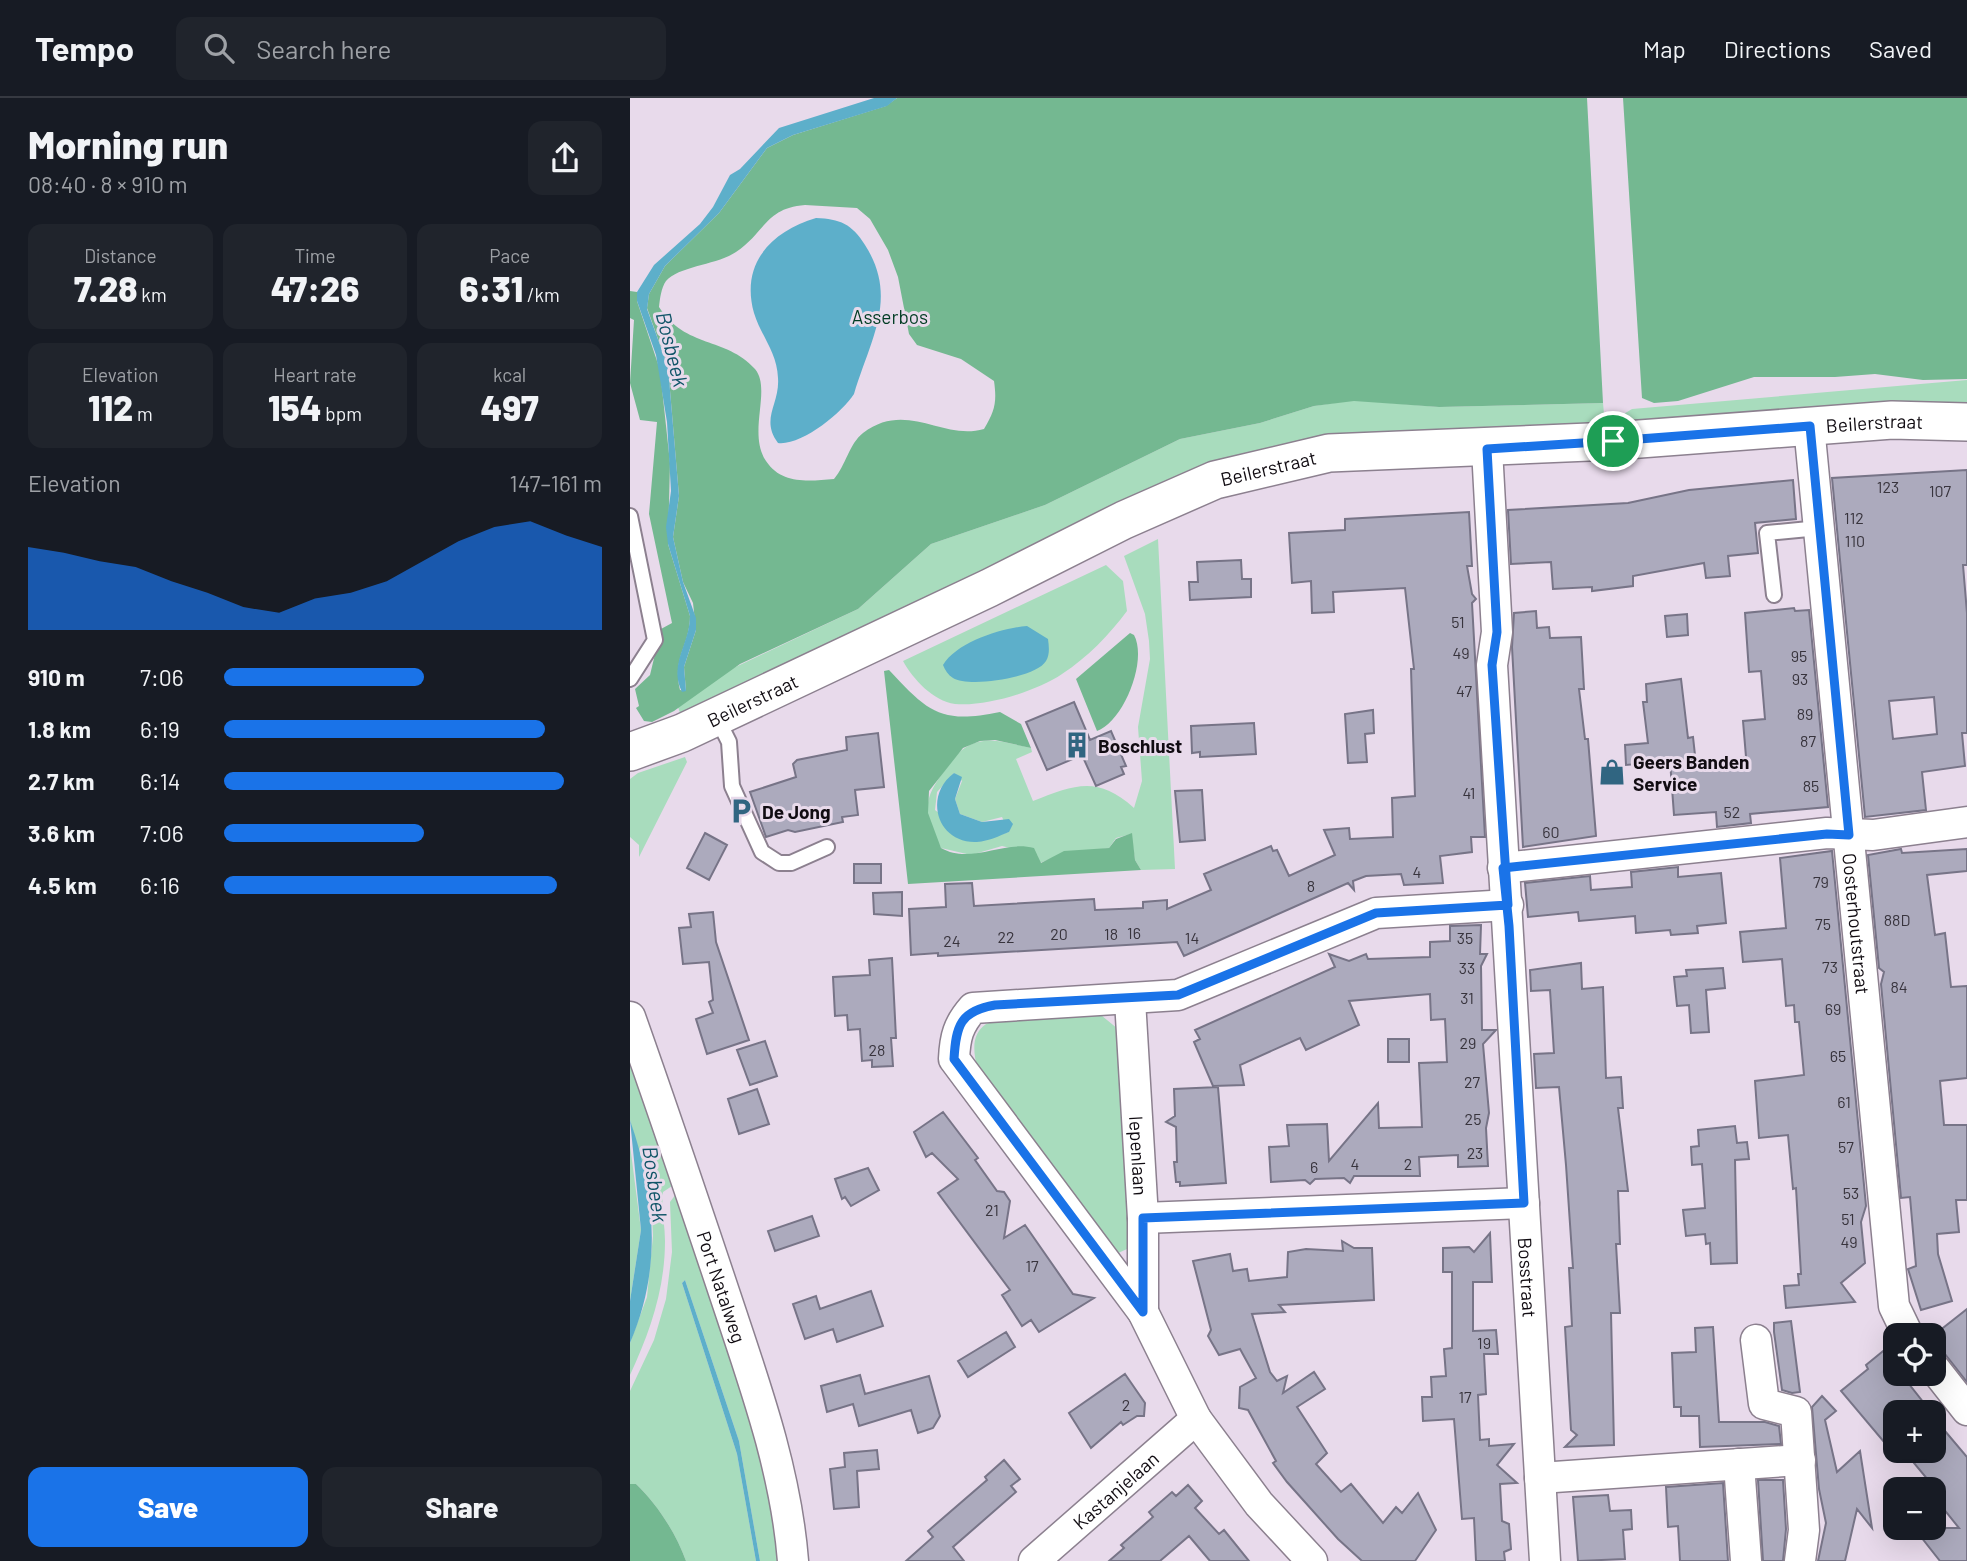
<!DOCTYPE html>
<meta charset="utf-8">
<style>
:root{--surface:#171b24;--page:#20242c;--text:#f1f3f6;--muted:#9ea1a6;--line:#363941;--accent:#1a73e8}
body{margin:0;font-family:Barlow,sans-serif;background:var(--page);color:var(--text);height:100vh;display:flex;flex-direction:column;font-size:26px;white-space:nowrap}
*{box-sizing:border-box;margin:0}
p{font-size:23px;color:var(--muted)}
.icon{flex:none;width:38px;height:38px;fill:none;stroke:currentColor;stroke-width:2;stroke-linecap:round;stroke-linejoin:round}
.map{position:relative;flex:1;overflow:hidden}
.sheet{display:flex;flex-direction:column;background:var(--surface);width:630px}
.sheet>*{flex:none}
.fabs{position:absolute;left:1253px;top:1225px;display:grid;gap:14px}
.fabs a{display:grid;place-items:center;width:63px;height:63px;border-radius:14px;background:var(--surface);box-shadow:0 7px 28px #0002;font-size:35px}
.pin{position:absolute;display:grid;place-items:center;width:60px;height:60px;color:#fff;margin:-30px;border:4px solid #fff;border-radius:50%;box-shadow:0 2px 7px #0007}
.round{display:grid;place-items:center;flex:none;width:74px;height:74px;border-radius:14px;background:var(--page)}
.headline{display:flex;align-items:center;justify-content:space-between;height:119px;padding:0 28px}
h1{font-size:38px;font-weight:800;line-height:52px}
.stats{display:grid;grid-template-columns:repeat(3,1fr);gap:10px;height:119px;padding:7px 28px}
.stats div{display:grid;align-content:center;border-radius:14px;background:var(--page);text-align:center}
.stats b{font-size:35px;font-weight:800}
.stats small{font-size:19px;font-weight:400}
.stats p{font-size:19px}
.chart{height:196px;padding:14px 28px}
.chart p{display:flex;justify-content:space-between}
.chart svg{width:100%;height:126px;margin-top:7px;fill:var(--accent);opacity:.7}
.button{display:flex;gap:14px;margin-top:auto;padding:14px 28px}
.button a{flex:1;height:80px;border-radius:14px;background:var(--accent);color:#fff;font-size:28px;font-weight:800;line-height:80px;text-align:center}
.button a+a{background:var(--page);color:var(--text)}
ul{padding:0 28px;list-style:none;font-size:23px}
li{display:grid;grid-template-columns:112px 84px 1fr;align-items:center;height:52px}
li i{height:18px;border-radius:9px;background:var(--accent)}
header{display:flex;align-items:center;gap:42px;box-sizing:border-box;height:98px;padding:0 35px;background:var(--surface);border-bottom:2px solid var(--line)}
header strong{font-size:33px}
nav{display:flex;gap:38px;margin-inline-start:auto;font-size:24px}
.search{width:490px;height:63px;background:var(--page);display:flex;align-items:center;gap:18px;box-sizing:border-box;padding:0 24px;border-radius:14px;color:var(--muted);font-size:26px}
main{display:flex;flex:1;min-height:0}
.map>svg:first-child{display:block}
.green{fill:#a8dcbd;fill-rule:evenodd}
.forest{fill:#74b891;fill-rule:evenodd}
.water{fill:#5dafca}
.building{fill:#acaabd;stroke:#777487;stroke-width:2;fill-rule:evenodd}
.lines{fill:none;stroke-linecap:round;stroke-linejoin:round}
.service-casing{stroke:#8c808f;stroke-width:18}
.minor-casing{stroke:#8c808f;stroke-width:33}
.tertiary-casing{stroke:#8c808f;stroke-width:40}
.service{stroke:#fff;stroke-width:14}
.minor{stroke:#fff;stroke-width:30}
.tertiary{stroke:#fff;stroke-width:37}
.route-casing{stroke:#fff;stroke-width:14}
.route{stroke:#1a73e8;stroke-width:9}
.labels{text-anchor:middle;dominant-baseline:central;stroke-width:6;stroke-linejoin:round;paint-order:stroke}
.number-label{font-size:16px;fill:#38343d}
.park-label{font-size:19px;fill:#013c23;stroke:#e8daeb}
.street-label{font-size:19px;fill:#110c12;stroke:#e8daeb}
.poi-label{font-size:19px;font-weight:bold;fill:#110c12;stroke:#e8daeb;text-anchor:start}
.water-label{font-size:21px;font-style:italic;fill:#105568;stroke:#e8daeb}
</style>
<header>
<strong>Tempo</strong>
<div class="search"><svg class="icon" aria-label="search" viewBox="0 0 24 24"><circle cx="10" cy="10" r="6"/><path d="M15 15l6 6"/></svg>Search here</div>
<nav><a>Map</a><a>Directions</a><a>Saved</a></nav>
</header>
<main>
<section class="sheet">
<div class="headline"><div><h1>Morning run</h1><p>08:40 · 8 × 910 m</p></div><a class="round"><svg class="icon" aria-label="share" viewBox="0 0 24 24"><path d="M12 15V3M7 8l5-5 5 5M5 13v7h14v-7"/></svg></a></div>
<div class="stats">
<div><p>Distance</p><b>7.28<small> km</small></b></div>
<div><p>Time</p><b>47:26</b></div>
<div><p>Pace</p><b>6:31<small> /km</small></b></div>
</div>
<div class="stats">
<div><p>Elevation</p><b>112<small> m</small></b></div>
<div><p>Heart rate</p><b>154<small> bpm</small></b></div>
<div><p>kcal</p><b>497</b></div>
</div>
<div class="chart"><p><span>Elevation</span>147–161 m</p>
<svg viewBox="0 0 160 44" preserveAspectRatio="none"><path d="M0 44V15L10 17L20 20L30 22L40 27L50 31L60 36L70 38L80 33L90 31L100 27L110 20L120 13L130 8L140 6L150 11L160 15V44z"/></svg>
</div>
<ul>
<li><b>910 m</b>7:06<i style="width:53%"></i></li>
<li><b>1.8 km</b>6:19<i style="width:85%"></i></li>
<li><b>2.7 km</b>6:14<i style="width:90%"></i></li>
<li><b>3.6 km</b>7:06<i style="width:53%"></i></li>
<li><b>4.5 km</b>6:16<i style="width:88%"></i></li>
</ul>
<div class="button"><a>Save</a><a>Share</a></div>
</section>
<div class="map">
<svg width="1337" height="1463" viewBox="0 0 1337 1463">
<rect width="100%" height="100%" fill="#e8daeb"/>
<path class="green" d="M1337 282V310L994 327 992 317 1002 311Z
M724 302 809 309 973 305 975 327 673 343 614 357 51 618 48 609 95 574 228 511 301 446 415 407 550 341 630 325 684 308Z
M528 441 545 771 511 772 505 762 501 736 486 740 479 750 427 758 410 765 407 757 372 748 341 757 311 750C290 713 294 698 319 667 327 655 334 648 348 644 365 639 384 647 401 650L402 654 386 661 403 703C445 687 467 677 504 710L512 683 508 629 520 561 519 543 515 516 494 458ZM324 675 332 683 325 701 330 716 352 724 372 719 379 734 346 744 305 712 307 694Z
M476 467 493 483 497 513C479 537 458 559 432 576 407 593 356 609 325 606 303 603 283 581 273 563Z
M55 659 57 664 9 759V747L0 739V681L8 675Z
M466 913 488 931 501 1138 497 1151 486 1156 348 972C333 921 366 919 406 916 426 915 446 914 466 913Z
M0 952 45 1086 33 1094C31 1110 35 1127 35 1143 35 1191 20 1234 0 1277V1245L17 1199 23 1138 21 1097 0 1022Z
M0 1047 11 1132 0 1203Z
M46 1096 122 1312 153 1463H130L109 1343 55 1182 52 1185 107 1356 126 1463H56C46 1435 27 1406 6 1386H0V1293L24 1242 36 1201 42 1154 40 1104Z"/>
<path class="forest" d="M267 0H957L973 305 809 309 724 303 684 308 630 325 550 341 415 407 301 446 228 511 110 566 44 613 22 624 14 623 6 610 9 608 5 591 20 577 31 531 42 525 19 416 27 324 10 322 0 285 4 222 0 220V193L7 194V203L30 272 40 365 38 446 60 518C60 547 42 560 50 592L56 593 54 569 66 532 63 505 53 484 43 439 49 398 38 269 17 210 19 196 35 168 89 115 137 50 163 37 256 8ZM175 107 227 110 240 121 258 152 268 179 279 236 287 247 331 261 364 283C367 304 365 313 354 331 312 343 277 302 233 335 219 346 216 367 204 381 179 383 152 387 136 363 117 335 142 291 125 271 95 238 56 251 29 209 30 201 31 190 36 183 49 168 87 167 106 154 135 135 135 110 175 107Z
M993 0H1337V281L1293 282 1245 276 1205 279H1124L1048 303 1024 305 1012 300Z
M500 535 504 537C518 563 493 624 467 633L446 581Z
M259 572C299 615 311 626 370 614L391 626 401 650 365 642 350 643 333 650 299 693 298 715 311 750C341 767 372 742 404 750L411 765 434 753 479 750 486 741 502 735 505 762 511 772 278 786 254 573Z
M0 1386H6C27 1406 46 1435 56 1463H0Z"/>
<path class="water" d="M244 0H267L257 8 163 37 137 50 89 115 35 168 19 196 17 211 38 269 49 398 43 439 53 484 66 520V532L54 569 56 593 52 594C38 566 60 546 60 518L38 446 36 429 41 393 37 324 26 257 7 203V194L24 167 70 126 83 109 100 77 110 71 149 30Z
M186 120C210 121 222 126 235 147 269 200 240 242 224 296 212 315 171 348 148 345 130 321 150 306 148 280 147 254 131 238 124 215 110 165 142 133 186 120Z
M397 528 418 541C419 549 420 556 416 563 406 580 339 590 323 580 318 577 315 572 313 567 327 544 372 530 397 528Z
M324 675 332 679 325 701 330 716 352 724 379 721 383 726 379 734C369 738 359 743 347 744 307 746 293 698 324 675Z
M0 1022C26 1097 32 1171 0 1245V1203L11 1132Z
M55 1182 109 1343 130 1463H126L107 1356 52 1185Z"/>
<path class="building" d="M1337 372V467H1333L1337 515V635H1332L1335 668 1292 674 1296 712 1235 719 1202 380ZM1304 599 1307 636 1263 641 1259 603Z
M1163 382 1166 421 1125 425 1128 455 1098 458 1100 478 1076 480 1074 465 1003 478V488L962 493V489L923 491 921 464 881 466 878 412 998 405 1059 392Z
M839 414 842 468H837L842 496 846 501 842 505 855 739H841L842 754 810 758 813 785 774 787 771 776 736 778 723 783 724 792 718 785 554 858 547 844 308 858V855L281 857 279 811 316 809 315 786 342 785 344 808 464 801 465 812 513 810V804L537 802V811L581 792 574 776 641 748 643 753 647 752 659 778 705 757 694 732 719 730 720 741 763 739 762 700 785 698 781 571H784L775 490 703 494 704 514 682 515 681 483 662 485 659 435 715 432V421Z
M611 462 612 481H621V499L560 502 559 484H568L567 464Z
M1164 510 1165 513 1179 512 1198 709 1120 716 1121 725 1087 729 1086 714 1044 717 1040 663 996 667 995 647 1018 645 1013 604H1017L1016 586 1051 581 1058 640 1063 639 1066 666 1116 659 1113 623 1135 621 1131 573 1119 574 1115 515Z
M906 513 907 530 919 529 920 540 951 539 954 591H949L955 641H958L966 738 893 749 882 549 884 515Z
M1057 516 1058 537 1037 539 1035 518Z
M444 604 460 642 481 633 496 668 491 669 494 676 466 688 452 657 417 672 396 624Z
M743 612 744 635 735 636 737 664 718 665 715 616Z
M624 625 626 656 570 659V654L562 655 561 628Z
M248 635 254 689 225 692 228 717 212 719 213 724 165 734 158 732 136 739 120 694 166 679 163 666 167 662 217 652 216 639Z
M572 692 575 742 550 744 545 693Z
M75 735 97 747 79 782 57 770Z
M1271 751 1272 755 1337 751V773L1297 777 1305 837 1315 835 1321 889 1337 888V980L1310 983 1314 1027H1337V1102H1326L1329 1134 1307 1136 1308 1156 1322 1203 1291 1212 1278 1171 1286 1168 1280 1099 1271 1100 1251 886 1254 874 1249 870 1238 757Z
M1202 753 1236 1108 1231 1124 1235 1165 1211 1185 1225 1204 1156 1210 1154 1188 1169 1187 1168 1176H1171L1166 1090 1163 1091 1158 1037 1129 1040 1125 983 1174 977 1169 924H1165L1164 907 1156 908 1152 861 1113 864 1110 834 1156 830 1150 760Z
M224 766H251V785H224Z
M1048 769V779L1091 775 1096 825 1067 828 1068 835 1041 837 1040 832 1006 835 1005 818 949 823 948 814 898 819 895 785 960 778 961 792 1002 789 1001 774Z
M272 794V818L244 816 243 795Z
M83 814 86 844 119 942 77 956 66 921 83 915 79 904 83 902 79 864 53 866 49 830 61 829 59 816Z
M851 827 850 856H857L851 868 852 932H866L853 946 859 1015 856 1030 858 1068 828 1069V1057L789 1059 790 1078H724L720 1085 714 1080 685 1081 680 1086 675 1082 641 1084 639 1049 659 1048 657 1027 697 1026 699 1063 748 1005 749 1030 792 1029 789 965 817 964 815 921 801 922 800 896 719 903 729 927 676 952 670 940 610 967 614 987 583 988 564 944 570 941 565 932 705 869 699 856 719 863 736 856 738 861 800 859V844L820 843V828Z
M262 860 266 940H261L263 968 242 969V962L232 963 230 931 218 932 217 917 205 918 203 879 240 877 239 862Z
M951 865 952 891 973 889 976 980 991 979 993 1010H988L998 1093H988L990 1146H986L990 1215H981L984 1347 935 1349 947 1337 941 1332 935 1229 942 1228 939 1170H943L936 1067 929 989 906 990 904 956 924 955 920 892 901 893 900 872Z
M1093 870 1095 890 1076 892 1079 934 1061 935 1059 907 1047 908 1044 879 1057 878 1056 872Z
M758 941H779V964H758Z
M135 943 147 978 120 987 107 952Z
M588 989 596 1085 550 1088V1084H546L544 1064H547L546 1029 536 1024 545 1018 544 991Z
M127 991 139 1026 109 1036 98 1001Z
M313 1014 348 1060 345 1062 367 1093 374 1094 380 1103 374 1140 395 1127 443 1196 464 1200 409 1234 401 1222 392 1228 372 1197 380 1192 308 1095 328 1081 302 1055 296 1059 284 1034Z
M1105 1028 1107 1045 1117 1044 1119 1061 1105 1062 1107 1165 1081 1166 1080 1145 1076 1146 1075 1136 1056 1138 1053 1112 1075 1110 1072 1066 1062 1067 1061 1049 1069 1048 1068 1032Z
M238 1070 249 1092 221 1108 215 1099 212 1101 205 1081Z
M182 1118 189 1138 145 1153 138 1133Z
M860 1135 862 1184H843V1233L866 1232 868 1256H854L856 1296 848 1297 850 1342 859 1341V1348L884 1346 867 1367 887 1385 870 1386 872 1423 879 1426 881 1451 874 1454 875 1463H846L844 1420 832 1421 824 1321 793 1323 792 1299H802L801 1279 816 1278 814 1251 822 1250V1174H813V1150L839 1149 844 1154Z
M712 1143 724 1150H742L744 1202 649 1207 655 1214 622 1216 640 1274 647 1283 657 1278 653 1295 684 1274 695 1291 667 1309 697 1355 686 1366 711 1394 721 1386 753 1425 766 1409 772 1415 788 1395 806 1432 785 1463H732L708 1441 657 1384 643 1365 646 1363 618 1312 609 1310 610 1289 626 1280 610 1251 589 1257 578 1238 581 1232 563 1163 600 1156 603 1173 617 1171 619 1183 657 1179 658 1154 676 1151 713 1153Z
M241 1193 253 1228 207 1244 203 1231 175 1241 163 1206 186 1198 190 1211Z
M1337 1211V1284L1304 1242V1237Z
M1161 1223 1170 1294 1162 1295 1152 1292 1144 1234V1225Z
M1083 1229 1089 1324H1135L1149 1328 1151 1346 1070 1349 1069 1318H1051V1309H1044L1042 1255 1066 1254 1065 1230Z
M376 1234 385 1249 338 1279 328 1263Z
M1263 1245 1265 1276H1271L1301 1314H1265V1357L1211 1293 1238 1271 1236 1267Z
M495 1276 515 1305 514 1318H507L493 1327 491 1324 461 1350 439 1315Z
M230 1277 235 1296 299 1278 310 1318 303 1330 288 1335 281 1312 229 1328 223 1306 197 1314 191 1288Z
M1192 1298 1206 1313 1195 1322 1207 1374 1230 1353 1242 1430 1227 1411 1215 1463H1188L1196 1425 1189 1391 1182 1309Z
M1304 1320 1337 1359V1463H1310L1284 1430H1329L1304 1399V1389L1274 1353H1304Z
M247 1352 249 1371 227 1373 229 1409 204 1411 200 1371 215 1369 214 1355Z
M374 1362 390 1381 381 1388 386 1394 323 1449 334 1463H276L303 1439 298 1433 357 1382 355 1379Z
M1128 1382H1153L1156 1431 1153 1463H1133Z
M1093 1385 1098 1463H1050L1048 1428 1038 1429 1036 1389Z
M558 1387 572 1403 565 1410 589 1436 594 1432 619 1463H580L559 1438 530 1463H479L494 1450 491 1447 523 1419 519 1414 542 1394 546 1398Z
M978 1397 980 1413 1001 1412 1002 1431 993 1432 995 1461 948 1463 943 1399Z"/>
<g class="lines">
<g class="service-casing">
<path id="service" d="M0 418 25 542 0 581
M1144 497 1137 435 1189 430
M87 620 99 644 102 688 132 754 149 765H161L197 749"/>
</g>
<g class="minor-casing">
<g id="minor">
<path id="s1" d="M1179 328 1264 1208 1278 1237"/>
<path id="s2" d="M857 351 867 534 862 567 915 1463"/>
<path d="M873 770 1197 735 1243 737 1337 724"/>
<path id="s3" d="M500 902 513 1120V1214"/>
<path id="s4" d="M0 919C34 1015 66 1110 98 1206 126 1290 156 1374 163 1463"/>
<path d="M513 1120 894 1105"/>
<path d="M1126 1242 1134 1306 1166 1314 1174 1432 1170 1463"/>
<path d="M1304 1270 1337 1312"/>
<path d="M1109 1366 1116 1463"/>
<path d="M910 1380 1170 1362"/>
<path id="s5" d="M404 1463 566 1321"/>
<path d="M682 1463 629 1406 566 1321 513 1214 324 961C325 939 328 927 343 910L548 897 746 815 878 807"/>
</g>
</g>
<g class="tertiary-casing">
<g id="tertiary">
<path id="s6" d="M0 654 52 635 359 490 494 422 585 382 699 355 983 343 1262 322 1337 324"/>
</g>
</g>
<use href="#service" class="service"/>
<use href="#minor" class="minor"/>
<use href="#tertiary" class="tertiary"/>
</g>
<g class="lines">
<g class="route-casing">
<path id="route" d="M983 343 857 351 867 534 862 567 878 807 746 815 548 897 365 907C330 913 326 928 324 961L513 1214V1120L894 1105 879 828 873 770 1197 736 1219 737 1180 328 983 343"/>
</g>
<use href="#route" class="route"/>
</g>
<defs>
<g id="building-bare" transform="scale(2.1)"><path d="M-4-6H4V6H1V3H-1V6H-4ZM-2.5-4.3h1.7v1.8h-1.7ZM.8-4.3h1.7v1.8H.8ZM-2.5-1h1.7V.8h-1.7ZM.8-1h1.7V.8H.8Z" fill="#306581" stroke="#e8daeb" stroke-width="2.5" paint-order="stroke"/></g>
<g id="shop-bare" transform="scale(2.1)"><path d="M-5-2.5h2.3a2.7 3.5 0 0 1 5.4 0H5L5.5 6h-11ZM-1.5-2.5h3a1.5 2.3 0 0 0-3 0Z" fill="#306581" stroke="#e8daeb" stroke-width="2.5" paint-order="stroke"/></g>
<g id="parking-bare" transform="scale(2.1)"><path d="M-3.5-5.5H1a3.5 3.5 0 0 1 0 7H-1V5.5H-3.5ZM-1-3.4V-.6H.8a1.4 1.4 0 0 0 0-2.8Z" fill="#306581" stroke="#e8daeb" stroke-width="2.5" paint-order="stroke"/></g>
</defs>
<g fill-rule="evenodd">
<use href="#building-bare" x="447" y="647"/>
<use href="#shop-bare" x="982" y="674"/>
<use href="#parking-bare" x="111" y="713"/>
</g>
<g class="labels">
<g class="number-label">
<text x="1258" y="388">123</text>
<text x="1310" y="392">107</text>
<text x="1224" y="419">112</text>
<text x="1225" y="442">110</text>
<text x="828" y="523">51</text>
<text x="831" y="554">49</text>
<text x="1169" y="557">95</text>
<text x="1170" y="580">93</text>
<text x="834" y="592">47</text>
<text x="1175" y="615">89</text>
<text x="1178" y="642">87</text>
<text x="1181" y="687">85</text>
<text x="839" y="694">41</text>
<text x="1102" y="713">52</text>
<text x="921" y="733">60</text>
<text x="787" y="773">4</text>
<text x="1191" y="783">79</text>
<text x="681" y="787">8</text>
<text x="1267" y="821">88D</text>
<text x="1193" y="825">75</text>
<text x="504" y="834">16</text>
<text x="429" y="835">20</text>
<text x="481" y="835">18</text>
<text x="376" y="838">22</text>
<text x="562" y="839">14</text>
<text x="835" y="839">35</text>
<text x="322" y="842">24</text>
<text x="1200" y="868">73</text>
<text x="837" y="869">33</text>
<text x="1269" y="888">84</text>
<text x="837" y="899">31</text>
<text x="1203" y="910">69</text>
<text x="838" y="944">29</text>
<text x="247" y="951">28</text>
<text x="1208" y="957">65</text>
<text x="842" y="983">27</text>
<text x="1214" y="1003">61</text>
<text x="843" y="1020">25</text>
<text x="1216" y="1048">57</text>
<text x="845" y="1054">23</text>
<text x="725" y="1065">4</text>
<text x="778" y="1065">2</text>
<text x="684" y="1068">6</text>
<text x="1221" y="1094">53</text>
<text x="362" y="1111">21</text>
<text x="1218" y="1120">51</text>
<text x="1219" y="1143">49</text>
<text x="402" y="1167">17</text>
<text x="854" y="1244">19</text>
<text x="835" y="1298">17</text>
<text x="496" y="1306">2</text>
</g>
<g class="park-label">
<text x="260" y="218">Asserbos</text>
</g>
<g class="street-label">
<text stroke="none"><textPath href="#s6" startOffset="1309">Beilerstraat</textPath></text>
<text stroke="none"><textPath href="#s6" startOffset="700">Beilerstraat</textPath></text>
<text stroke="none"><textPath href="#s6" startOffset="133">Beilerstraat</textPath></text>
<text stroke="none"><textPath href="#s1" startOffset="500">Oosterhoutstraat</textPath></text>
<text stroke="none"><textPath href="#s3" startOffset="156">Iepenlaan</textPath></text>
<text stroke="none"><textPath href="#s2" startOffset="830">Bosstraat</textPath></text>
<text stroke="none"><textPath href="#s4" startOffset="285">Port Natalweg</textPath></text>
<text stroke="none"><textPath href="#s5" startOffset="108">Kastanjelaan</textPath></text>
</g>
<g class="poi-label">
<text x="468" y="647">Boschlust</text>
<text x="1003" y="663">Geers Banden<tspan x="1003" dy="22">Service</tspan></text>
<text x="132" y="713">De Jong</text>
</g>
<g class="water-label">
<text transform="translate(43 251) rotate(76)">Bosbeek</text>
<text transform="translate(26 1086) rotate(82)">Bosbeek</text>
</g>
</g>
</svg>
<div class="fabs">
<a><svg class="icon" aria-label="locate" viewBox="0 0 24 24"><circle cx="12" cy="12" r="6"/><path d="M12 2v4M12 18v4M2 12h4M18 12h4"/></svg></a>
<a>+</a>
<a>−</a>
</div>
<div class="pin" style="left:983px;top:343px;background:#1e9e55"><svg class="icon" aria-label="arrive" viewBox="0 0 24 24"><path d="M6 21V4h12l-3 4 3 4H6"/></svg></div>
</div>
</main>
